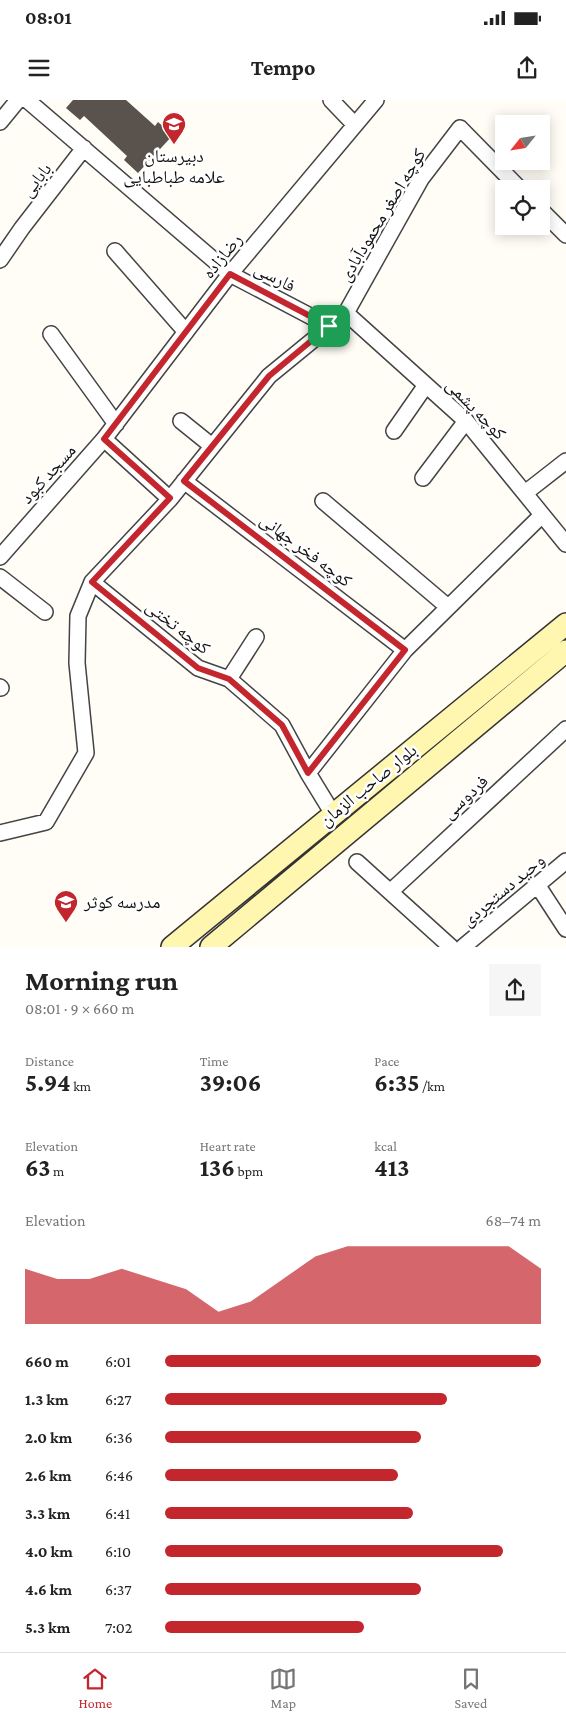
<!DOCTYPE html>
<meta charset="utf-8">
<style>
:root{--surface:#fff;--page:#f6f6f6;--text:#222;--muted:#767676;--line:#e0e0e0;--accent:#c4262e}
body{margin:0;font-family:"Crimson Pro","Noto Naskh Arabic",serif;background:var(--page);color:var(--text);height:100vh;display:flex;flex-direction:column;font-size:19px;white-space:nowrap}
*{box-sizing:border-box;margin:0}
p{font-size:16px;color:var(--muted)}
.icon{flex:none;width:28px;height:28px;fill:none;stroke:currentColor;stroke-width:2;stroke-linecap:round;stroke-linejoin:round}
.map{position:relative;height:847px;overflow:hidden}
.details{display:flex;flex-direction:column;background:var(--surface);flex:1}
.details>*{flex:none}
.needle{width:32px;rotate:240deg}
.controls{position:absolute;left:495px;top:15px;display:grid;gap:10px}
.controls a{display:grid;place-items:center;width:55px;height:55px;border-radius:0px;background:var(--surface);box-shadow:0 2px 12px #0003;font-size:25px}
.pin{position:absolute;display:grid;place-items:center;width:42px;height:42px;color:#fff;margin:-21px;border-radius:10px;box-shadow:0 2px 8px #0006}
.round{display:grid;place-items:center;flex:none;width:52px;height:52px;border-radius:0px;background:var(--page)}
.summary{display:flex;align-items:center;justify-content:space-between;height:85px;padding:0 25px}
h1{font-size:28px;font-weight:700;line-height:38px}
.stats{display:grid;grid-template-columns:repeat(3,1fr);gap:8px;height:85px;padding:5px 25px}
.stats div{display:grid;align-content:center}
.stats b{font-size:25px;font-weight:700}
.stats small{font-size:14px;font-weight:400}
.stats p{font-size:14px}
.chart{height:140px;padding:10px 25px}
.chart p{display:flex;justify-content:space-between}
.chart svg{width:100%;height:90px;margin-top:5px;fill:var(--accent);opacity:.7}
ul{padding:0 25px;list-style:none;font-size:16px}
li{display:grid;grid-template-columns:80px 60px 1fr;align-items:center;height:38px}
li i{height:12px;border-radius:6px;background:var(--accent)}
.status{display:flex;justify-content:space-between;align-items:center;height:35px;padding:0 25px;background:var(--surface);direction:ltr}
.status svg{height:14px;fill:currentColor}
header{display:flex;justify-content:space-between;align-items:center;height:65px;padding:0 25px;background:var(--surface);font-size:22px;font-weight:700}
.tabs{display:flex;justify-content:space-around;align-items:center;height:70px;border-top:1px solid var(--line);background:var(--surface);font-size:14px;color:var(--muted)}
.tabs a{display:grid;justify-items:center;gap:2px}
.tabs .current{color:var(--accent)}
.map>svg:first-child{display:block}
.building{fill:#5a524d}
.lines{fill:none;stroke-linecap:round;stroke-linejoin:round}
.minor-casing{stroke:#444;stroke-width:18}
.secondary-casing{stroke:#333;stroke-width:24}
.minor{stroke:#fff;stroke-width:15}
.secondary{stroke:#fff6b0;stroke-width:21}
.route-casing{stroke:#fff;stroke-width:10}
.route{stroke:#c4262e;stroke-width:6}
.labels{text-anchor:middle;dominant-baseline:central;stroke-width:5;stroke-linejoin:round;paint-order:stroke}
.poi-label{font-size:18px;fill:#111;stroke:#fff}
.street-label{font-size:18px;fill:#111;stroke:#fff}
</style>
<div class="status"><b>08:01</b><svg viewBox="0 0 49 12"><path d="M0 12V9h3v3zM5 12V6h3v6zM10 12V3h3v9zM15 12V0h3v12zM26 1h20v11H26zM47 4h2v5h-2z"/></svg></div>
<header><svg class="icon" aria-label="menu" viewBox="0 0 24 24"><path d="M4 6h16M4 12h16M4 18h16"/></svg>Tempo<svg class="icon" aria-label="share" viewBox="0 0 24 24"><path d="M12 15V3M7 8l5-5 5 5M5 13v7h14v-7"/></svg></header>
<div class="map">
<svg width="566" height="847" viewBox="0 0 566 847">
<rect width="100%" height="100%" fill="#fffdf5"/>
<path class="building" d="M73 0H126L155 26 158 22 173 35 138 73 124 60 127 56 84 16 80 20 66 8Z"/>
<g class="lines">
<g class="minor-casing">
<path id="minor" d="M27 0 230 174 329 226
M331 0 354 24
M0 22 18 0
M541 110 566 135
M115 151 186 232
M0 160 22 128 84 48
M346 213 466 321 566 444
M51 234 116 324
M181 321 212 346
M394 331 426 285
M104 339 170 399
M423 378 466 321
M184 381 405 550
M525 393 566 361
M323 401 448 507
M0 457 104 339 230 174 376 0
M0 477 45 512
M92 482 198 568 229 579 282 625 308 673 333 714
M229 579 256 537
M0 587 1 588
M308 673 405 550 542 415
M0 733 46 722 86 653 77 563 78 516 92 482 170 399 269 276 346 213 421 79 460 28 520 89
M357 762 451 847
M538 786 566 829
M390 792 566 629
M463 847 566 761"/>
</g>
<g class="secondary-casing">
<path id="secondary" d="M172 847 566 524
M211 847 566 551"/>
</g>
<use href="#minor" class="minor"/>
<use href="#secondary" class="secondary"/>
</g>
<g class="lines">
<g class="route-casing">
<path id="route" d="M230 174 329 226 269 276 184 381 405 550 308 673 282 625 229 579 198 568 92 482 170 398 104 339Z"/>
</g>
<use href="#route" class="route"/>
</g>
<defs>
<g id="school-pin" transform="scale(1.25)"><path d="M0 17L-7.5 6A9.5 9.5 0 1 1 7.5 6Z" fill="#c4262e" stroke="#fff"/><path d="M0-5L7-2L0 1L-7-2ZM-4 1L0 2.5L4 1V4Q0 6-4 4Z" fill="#fff"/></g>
</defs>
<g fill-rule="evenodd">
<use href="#school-pin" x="174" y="24"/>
<use href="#school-pin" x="66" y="802"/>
</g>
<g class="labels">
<g class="poi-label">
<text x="174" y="56">دبیرستان<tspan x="174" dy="21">علامه طباطبایی</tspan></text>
<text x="84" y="802" text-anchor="start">مدرسه کوثر</text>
</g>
<g class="street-label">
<text transform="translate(36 80) rotate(-52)">بابایی</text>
<text transform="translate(382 115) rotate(-59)">کوچه اصغر محمودآبادی</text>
<text transform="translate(222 156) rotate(-51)">رضازاده</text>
<text transform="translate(275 177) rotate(28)">فارسی</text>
<text transform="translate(476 309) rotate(46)">کوچه پشمی</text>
<text transform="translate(48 374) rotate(-48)">مسجد کبود</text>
<text transform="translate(306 450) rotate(37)">کوچه فخر جهانی</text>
<text transform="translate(178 527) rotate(38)">کوچه تختی</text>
<text transform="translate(368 685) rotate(-39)">بلوار صاحب الزمان</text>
<text transform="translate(465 697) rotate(-43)">فردوسی</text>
<text transform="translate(503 790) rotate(-40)">وحید دستجردی</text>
</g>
</g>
</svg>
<div class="controls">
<a><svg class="needle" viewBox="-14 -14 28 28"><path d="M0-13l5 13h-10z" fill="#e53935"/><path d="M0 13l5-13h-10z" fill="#767676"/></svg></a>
<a><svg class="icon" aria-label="locate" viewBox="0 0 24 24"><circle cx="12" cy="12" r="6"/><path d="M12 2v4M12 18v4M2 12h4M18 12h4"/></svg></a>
</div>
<div class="pin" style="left:329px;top:226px;background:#1e9e55"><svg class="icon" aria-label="arrive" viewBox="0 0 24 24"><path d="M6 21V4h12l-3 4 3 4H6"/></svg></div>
</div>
<section class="details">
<div class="summary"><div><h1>Morning run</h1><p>08:01 · 9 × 660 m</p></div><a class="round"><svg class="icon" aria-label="share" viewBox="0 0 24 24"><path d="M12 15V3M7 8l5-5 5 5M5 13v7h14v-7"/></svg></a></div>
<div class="stats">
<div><p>Distance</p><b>5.94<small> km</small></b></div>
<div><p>Time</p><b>39:06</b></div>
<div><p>Pace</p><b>6:35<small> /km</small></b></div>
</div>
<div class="stats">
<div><p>Elevation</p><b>63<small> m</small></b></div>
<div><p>Heart rate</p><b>136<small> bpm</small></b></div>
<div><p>kcal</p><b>413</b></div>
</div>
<div class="chart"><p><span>Elevation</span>68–74 m</p>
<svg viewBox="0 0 160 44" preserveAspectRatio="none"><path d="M0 44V17L10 22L20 22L30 17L40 22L50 27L60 38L70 33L80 22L90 11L100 6L110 6L120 6L130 6L140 6L150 6L160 17V44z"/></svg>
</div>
<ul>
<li><b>660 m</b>6:01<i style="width:100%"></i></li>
<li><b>1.3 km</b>6:27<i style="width:75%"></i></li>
<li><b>2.0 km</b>6:36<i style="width:68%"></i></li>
<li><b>2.6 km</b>6:46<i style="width:62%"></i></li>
<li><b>3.3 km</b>6:41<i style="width:66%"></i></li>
<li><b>4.0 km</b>6:10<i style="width:90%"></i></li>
<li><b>4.6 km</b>6:37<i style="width:68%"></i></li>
<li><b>5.3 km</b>7:02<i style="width:53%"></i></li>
</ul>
</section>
<nav class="tabs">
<a class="current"><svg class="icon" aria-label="home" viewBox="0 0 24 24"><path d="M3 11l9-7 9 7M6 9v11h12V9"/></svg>Home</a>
<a><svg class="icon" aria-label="map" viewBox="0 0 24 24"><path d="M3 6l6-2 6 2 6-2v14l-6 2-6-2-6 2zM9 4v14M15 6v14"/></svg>Map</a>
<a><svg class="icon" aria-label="saved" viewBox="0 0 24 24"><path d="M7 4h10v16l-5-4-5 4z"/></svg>Saved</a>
</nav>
